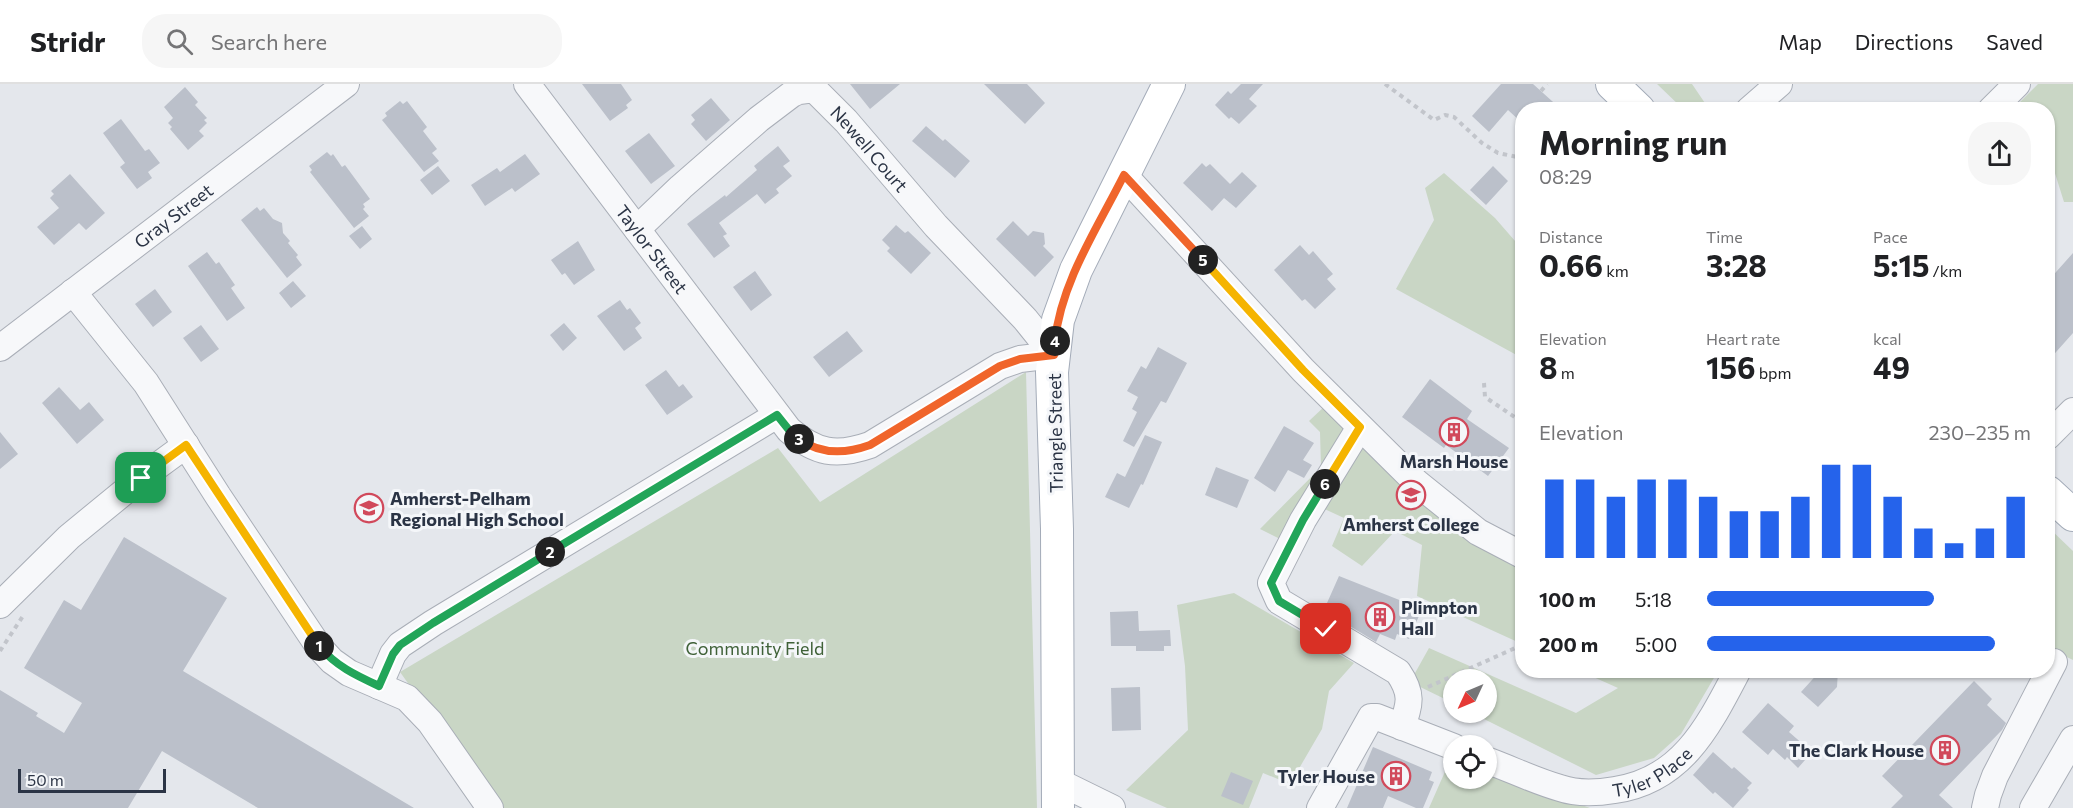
<!DOCTYPE html>
<meta charset="utf-8">
<style>
:root{--surface:#fff;--page:#f6f6f6;--text:#202124;--muted:#757577;--line:#e0e0e0;--accent:#2563eb}
body{margin:0;font-family:Commissioner,sans-serif;background:var(--page);color:var(--text);height:100vh;display:flex;flex-direction:column;font-size:22px;white-space:nowrap}
*{box-sizing:border-box;margin:0}
p{font-size:20px;color:var(--muted)}
.icon{flex:none;width:33px;height:33px;fill:none;stroke:currentColor;stroke-width:2;stroke-linecap:round;stroke-linejoin:round}
.map{position:relative;flex:1;overflow:hidden}
.panel{position:absolute;left:1515px;top:18px;width:540px;height:576px;display:flex;flex-direction:column;background:var(--surface);border-radius:24px;box-shadow:0 2px 4px #0004}
.panel>*{flex:none}
.needle{width:39px;rotate:226deg}
.tools{position:absolute;left:1443px;top:585px;display:grid;gap:12px}
.tools a{display:grid;place-items:center;width:54px;height:54px;border-radius:50%;background:var(--surface);box-shadow:0 2px 4px #0004;font-size:30px}
.scale{position:absolute;left:18px;bottom:15px;width:148px;box-sizing:border-box;padding-left:6px;border:3px solid #2b3445;border-top:0;font-size:16px;line-height:21px;white-space:nowrap;color:#2b3445;-webkit-text-stroke:4px #f4f6f9;paint-order:stroke}
.pin{position:absolute;display:grid;place-items:center;width:51px;height:51px;color:#fff;margin:-26px;border-radius:12px;box-shadow:0 3px 9px #0006}
.km{position:absolute;width:30px;height:30px;margin:-15px;border-radius:50%;background:#222;color:#fff;font-size:16px;line-height:30px;text-align:center}
.round{display:grid;place-items:center;flex:none;width:63px;height:63px;border-radius:24px;background:var(--page)}
.summary{display:flex;align-items:center;justify-content:space-between;height:102px;padding:0 24px}
h1{font-size:33px;font-weight:700;line-height:45px}
.figures{display:grid;grid-template-columns:repeat(3,1fr);gap:9px;height:102px;padding:6px 24px}
.figures div{display:grid;align-content:center}
.figures b{font-size:30px;font-weight:700}
.figures small{font-size:16px;font-weight:400}
.figures p{font-size:16px}
.chart{height:168px;padding:12px 24px}
.chart p{display:flex;justify-content:space-between}
.chart svg{width:100%;height:108px;margin-top:6px;stroke:var(--accent);stroke-width:6}
ul{padding:0 24px;list-style:none;font-size:20px}
li{display:grid;grid-template-columns:96px 72px 1fr;align-items:center;height:45px}
li i{height:15px;border-radius:8px;background:var(--accent)}
header{display:flex;align-items:center;gap:36px;box-sizing:border-box;height:84px;padding:0 30px;background:var(--surface);border-bottom:2px solid var(--line)}
header strong{font-size:28px}
nav{display:flex;gap:33px;margin-inline-start:auto;font-size:21px}
.search{width:420px;height:54px;background:var(--page);display:flex;align-items:center;gap:15px;box-sizing:border-box;padding:0 21px;border-radius:24px;color:var(--muted);font-size:22px}
.map>svg:first-child{display:block}
.green{fill:#c9d6c5}
.building{fill:#bbc0ca}
.lines{fill:none;stroke-linecap:round;stroke-linejoin:round}
.minor-casing{stroke:#a9aeb7;stroke-width:28}
.major-casing{stroke:#a3abb8;stroke-width:34}
.path{stroke:#c2c5cb;stroke-width:4;stroke-dasharray:4.5 4.5;stroke-linecap:butt}
.minor{stroke:#f7f8fa;stroke-width:26}
.major{stroke:#fff;stroke-width:32}
.split-1-casing{stroke:#fff;stroke-width:12}
.split-2-casing{stroke:#fff;stroke-width:12}
.split-3-casing{stroke:#fff;stroke-width:12}
.split-4-casing{stroke:#fff;stroke-width:12}
.split-5-casing{stroke:#fff;stroke-width:12}
.split-6-casing{stroke:#fff;stroke-width:12}
.split-7-casing{stroke:#fff;stroke-width:12}
.split-1{stroke:#f5b400;stroke-width:8}
.split-2{stroke:#22a559;stroke-width:8}
.split-3{stroke:#22a559;stroke-width:8}
.split-4{stroke:#f0652b;stroke-width:8}
.split-5{stroke:#f0652b;stroke-width:8}
.split-6{stroke:#f5b400;stroke-width:8}
.split-7{stroke:#22a559;stroke-width:8}
.labels{text-anchor:middle;dominant-baseline:central;stroke-width:6;stroke-linejoin:round;paint-order:stroke}
.street-label{font-size:18px;fill:#2b3445;stroke:#f4f6f9}
.poi-label{font-size:18px;font-weight:bold;fill:#2b3445;stroke:#f4f6f9}
.park-label{font-size:18px;fill:#3f6138;stroke:#f4f6f9}
</style>
<header>
<strong>Stridr</strong>
<div class="search"><svg class="icon" aria-label="search" viewBox="0 0 24 24"><circle cx="10" cy="10" r="6"/><path d="M15 15l6 6"/></svg>Search here</div>
<nav><a>Map</a><a>Directions</a><a>Saved</a></nav>
</header>
<div class="map">
<svg width="2073" height="724" viewBox="0 0 2073 724">
<rect width="100%" height="100%" fill="#e4e7ec"/>
<path class="green" d="M1657 0H1692L1709 25H1683Z
M2038 0H2073V118H2064L2053 83 2048 76V26L2013 25Z
M1444 89 1495 134 1522 165V325L1517 321 1522 274 1396 205 1434 136 1425 104Z
M1026 288 1037 724H497L400 588 778 364 820 418Z
M1326 321 1462 444 1522 485V560L1417 512 1422 461 1395 447 1362 482 1332 462 1344 434 1318 422 1292 461 1260 445 1321 383 1320 348 1309 337Z
M2048 443 2073 467V576L2048 564Z
M1234 509 1354 579 1329 607 1322 645 1290 700 1263 689 1249 724H1167L1126 706 1188 646 1185 582 1177 521Z
M1429 564 1576 629 1618 604 1580 587H1718L1681 650 1654 674 1596 691 1472 629 1486 628V596H1454L1453 619 1410 598Z
M1451 674 1453 675 1454 694H1486L1487 687 1590 724H1429Z"/>
<path class="building" d="M582 0H621L632 16 626 21 628 24 610 37Z
M850 0H900L870 25Z
M984 0H1027L1045 19 1025 40Z
M1241 0H1263L1249 15 1257 22 1239 40 1231 33 1229 35 1215 21 1228 7 1231 10Z
M1501 0H1533L1562 26H1522V39L1508 26 1489 48 1472 32Z
M185 3 198 18 195 21 207 34 204 36 207 39 199 47 204 52 188 66 170 45 172 43 168 39 173 34 164 23Z
M711 14 730 36 706 57 691 40 695 36 691 31Z
M400 17 403 20 407 17 427 43 423 47 437 65 432 69 439 77 424 88 382 36 387 32 385 29Z
M121 35 145 67 149 65 160 79 148 88 152 94 137 105 120 83 125 79 103 49Z
M926 42 943 57 945 55 970 77 955 94 912 57Z
M649 49 675 82 651 100 625 67Z
M778 62 790 77 783 82 792 92 776 105 779 109 765 120 757 110 719 139 727 150 723 152 730 162 714 174 687 140 725 111 726 113 757 86 754 82Z
M327 68 331 72 333 70 342 83 345 81 370 115 363 120 365 123 363 125 369 132 354 144 310 88 312 86 309 82Z
M525 70 540 90 515 108 512 104 485 122 471 101 497 84 500 88Z
M1202 79 1206 83 1210 80 1230 100 1242 88 1257 102 1236 124 1224 114 1212 127 1183 99Z
M438 82 450 97 432 111 420 96Z
M1493 82 1508 97 1486 121 1470 106Z
M70 90 105 129 86 146 79 139 54 161 37 143 59 124 50 114 54 110 51 107Z
M257 123 260 127 264 124 273 135 282 139 283 149 290 157 288 159 298 171 296 173 302 181 287 194 241 136Z
M1013 137 1028 152 1033 147 1044 149 1045 160 1043 162 1054 173 1035 193 996 155Z
M896 141 905 149 908 147 931 169 911 190 887 167 890 164 882 156Z
M362 142 372 155 360 165 349 152Z
M578 157 595 186 574 201 565 189 562 191 551 176Z
M1300 161 1309 171 1313 167 1333 190 1327 195 1336 205 1315 225 1305 215 1302 217 1274 186Z
M207 168 216 180 219 178 235 201 231 204 245 224 227 237 188 182Z
M2073 169V249L2048 277V197Z
M755 187 772 211 751 227 733 203Z
M293 197 306 212 291 224 279 209Z
M155 205 172 228 153 243 135 220Z
M620 216 627 226 630 224 641 239 635 244 642 254 624 267 597 232Z
M564 239 577 254 563 267 550 251Z
M201 241 219 265 201 278 183 254Z
M847 247 863 267 829 293 813 273Z
M1158 263 1187 279 1166 319 1161 317 1134 363 1123 357 1137 328 1132 325 1138 313 1127 307 1141 282 1146 285Z
M666 286 679 303 683 300 693 313 667 331 645 301Z
M1430 295 1472 327 1467 335 1509 364 1488 392 1446 361 1444 364 1402 333Z
M59 303 80 326 89 318 104 336 77 360 42 319Z
M1284 342 1314 359 1303 376 1312 381 1304 394 1288 386 1275 408 1254 394Z
M0 348 18 370 0 385Z
M1145 351 1162 358 1143 401 1141 400 1129 424 1105 413 1117 389 1125 393Z
M1216 383 1249 396 1237 424 1205 411Z
M124 453 227 514 183 587 414 724H258L162 667 128 724H0V606L38 629 36 632 64 649 82 619 24 584 64 516 81 526Z
M1339 492 1422 525 1409 555 1397 550 1395 556 1380 550 1376 558 1340 536 1344 528 1327 519Z
M1138 527 1139 547 1170 546 1171 562H1164V567H1136V562H1111L1110 528Z
M1821 586H1838L1837 603 1818 623 1801 608Z
M1974 597 1992 615 1987 621 2006 639 2002 646 1939 711 1953 724H1891L1903 712 1882 692Z
M1140 603 1141 646 1112 647 1111 604Z
M1768 619 1794 642 1789 648 1812 668 1798 684 1787 673 1785 676 1773 665 1768 671 1742 648Z
M1373 663 1432 688 1429 696 1434 698 1423 724H1416L1388 712 1383 724H1347Z
M1713 668 1732 685 1734 683 1752 699 1747 704 1749 706 1733 724 1715 708 1713 710 1693 691Z
M1231 688 1253 697 1243 721 1221 712Z"/>
<g class="lines">
<g class="minor-casing">
<g id="minor">
<path id="s1" d="M527 0 789 346C816 369 836 373 870 361L1000 282 1020 275 1054 271"/>
<path d="M1749 26 1779 0"/>
<path d="M1991 26 2017 0"/>
<path d="M1124 91 1303 286 1417 399 1478 448 1522 471"/>
<path id="s2" d="M637 145 681 103 759 35 792 10 799 7 814 5 846 37 936 142 1025 235 1054 271"/>
<path d="M73 208 146 299 218 412 319 563 332 577 349 589 407 614 430 638 490 724"/>
<path id="s3" d="M0 264 346 0"/>
<path d="M1360 343 1303 436 1271 499 1279 517 1398 588C1413 610 1410 619 1402 643"/>
<path d="M2048 352 2073 327"/>
<path d="M0 521 69 453 141 394 186 361"/>
<path d="M379 602 393 570 400 561 433 539 777 331"/>
<path id="s4" d="M1486 676C1511 685 1535 697 1560 704 1577 710 1597 709 1615 706 1683 696 1709 641 1738 586"/>
<path d="M1057 697 1112 724"/>
<path d="M1320 724 1371 633H1377L1454 663"/>
<path d="M1985 724 1988 711 1995 692 2054 578"/>
<path d="M2033 724 2073 655"/>
</g>
</g>
<g class="major-casing">
<path id="major" d="M1612 0 1639 26
M2048 408 2073 431
M1058 724 1057 445 1052 288 1058 236 1076 186 1169 0"/>
</g>
<path class="path" d="M1385 0 1434 36 1445 31 1454 33 1482 59 1498 69 1522 74
M1541 7 1547 0
M1484 299 1485 313 1522 338
M0 567 23 532
M1428 603 1522 561"/>
<use href="#minor" class="minor"/>
<use href="#major" class="major"/>
</g>
<g class="lines">
<g class="split-1-casing">
<path id="split-1" d="M141 394 186 361 319 562"/>
</g>
<g class="split-2-casing">
<path id="split-2" d="M319 562C336 582 355 591 379 602L393 570 400 561 433 539 550 468"/>
</g>
<g class="split-3-casing">
<path id="split-3" d="M550 468 777 331 789 346 799 355"/>
</g>
<g class="split-4-casing">
<path id="split-4" d="M799 355C821 371 845 370 870 361L1000 282 1020 275 1054 271 1055 257"/>
</g>
<g class="split-5-casing">
<path id="split-5" d="M1055 257C1061 198 1098 143 1124 91L1203 176"/>
</g>
<g class="split-6-casing">
<path id="split-6" d="M1203 176 1303 286 1360 343 1325 400"/>
</g>
<g class="split-7-casing">
<path id="split-7" d="M1325 400 1303 436 1271 499 1279 517 1326 545"/>
</g>
<use href="#split-1" class="split-1"/>
<use href="#split-2" class="split-2"/>
<use href="#split-3" class="split-3"/>
<use href="#split-4" class="split-4"/>
<use href="#split-5" class="split-5"/>
<use href="#split-6" class="split-6"/>
<use href="#split-7" class="split-7"/>
</g>
<defs>
<g id="building-ring" transform="scale(1.5)"><circle r="9.5" fill="#f4f6f9" stroke="#d1495b" stroke-width="1.5"/><path d="M-4-6H4V6H1V3H-1V6H-4ZM-2.5-4.3h1.7v1.8h-1.7ZM.8-4.3h1.7v1.8H.8ZM-2.5-1h1.7V.8h-1.7ZM.8-1h1.7V.8H.8Z" fill="#d1495b"/></g>
<g id="university-ring" transform="scale(1.5)"><circle r="9.5" fill="#f4f6f9" stroke="#d1495b" stroke-width="1.5"/><path d="M0-5L7-2L0 1L-7-2ZM-4 1L0 2.5L4 1V4Q0 6-4 4Z" fill="#d1495b"/></g>
<g id="school-ring" transform="scale(1.5)"><circle r="9.5" fill="#f4f6f9" stroke="#d1495b" stroke-width="1.5"/><path d="M0-5L7-2L0 1L-7-2ZM-4 1L0 2.5L4 1V4Q0 6-4 4Z" fill="#d1495b"/></g>
</defs>
<g fill-rule="evenodd">
<use href="#building-ring" x="1454" y="348"/>
<use href="#university-ring" x="1411" y="411"/>
<use href="#school-ring" x="369" y="424"/>
<use href="#building-ring" x="1380" y="533"/>
<use href="#building-ring" x="1945" y="666"/>
<use href="#building-ring" x="1396" y="692"/>
</g>
<g class="labels">
<g class="street-label">
<text stroke="none"><textPath href="#s2" startOffset="310">Newell Court</textPath></text>
<text stroke="none"><textPath href="#s3" startOffset="218">Gray Street</textPath></text>
<text stroke="none"><textPath href="#s1" startOffset="207">Taylor Street</textPath></text>
<text transform="translate(1055 349) rotate(-91)">Triangle Street</text>
<text stroke="none"><textPath href="#s4" startOffset="176">Tyler Place</textPath></text>
</g>
<g class="poi-label">
<text x="1454" y="377">Marsh House</text>
<text x="390" y="414" text-anchor="start">Amherst-Pelham<tspan x="390" dy="21">Regional High School</tspan></text>
<text x="1411" y="440">Amherst College</text>
<text x="1401" y="523" text-anchor="start">Plimpton<tspan x="1401" dy="21">Hall</tspan></text>
<text x="1924" y="666" text-anchor="end">The Clark House</text>
<text x="1375" y="692" text-anchor="end">Tyler House</text>
</g>
<g class="park-label">
<text x="755" y="564">Community Field</text>
</g>
</g>
</svg>
<div class="tools">
<a><svg class="needle" viewBox="-14 -14 28 28"><path d="M0-13l5 13h-10z" fill="#e53935"/><path d="M0 13l5-13h-10z" fill="#757577"/></svg></a>
<a><svg class="icon" aria-label="locate" viewBox="0 0 24 24"><circle cx="12" cy="12" r="6"/><path d="M12 2v4M12 18v4M2 12h4M18 12h4"/></svg></a>
</div>
<div class="scale">50 m</div>
<div class="pin" style="left:141px;top:394px;background:#1e9e55"><svg class="icon" aria-label="arrive" viewBox="0 0 24 24"><path d="M6 21V4h12l-3 4 3 4H6"/></svg></div>
<div class="pin" style="left:1326px;top:545px;background:#d93025"><svg class="icon" aria-label="check" viewBox="0 0 24 24"><path d="M5 12l5 5 9-10"/></svg></div>
<b class="km" style="left:319px;top:562px">1</b>
<b class="km" style="left:550px;top:468px">2</b>
<b class="km" style="left:799px;top:355px">3</b>
<b class="km" style="left:1055px;top:257px">4</b>
<b class="km" style="left:1203px;top:176px">5</b>
<b class="km" style="left:1325px;top:400px">6</b>
<section class="panel">
<div class="summary"><div><h1>Morning run</h1><p>08:29</p></div><a class="round"><svg class="icon" aria-label="share" viewBox="0 0 24 24"><path d="M12 15V3M7 8l5-5 5 5M5 13v7h14v-7"/></svg></a></div>
<div class="figures">
<div><p>Distance</p><b>0.66<small> km</small></b></div>
<div><p>Time</p><b>3:28</b></div>
<div><p>Pace</p><b>5:15<small> /km</small></b></div>
</div>
<div class="figures">
<div><p>Elevation</p><b>8<small> m</small></b></div>
<div><p>Heart rate</p><b>156<small> bpm</small></b></div>
<div><p>kcal</p><b>49</b></div>
</div>
<div class="chart"><p><span>Elevation</span>230–235 m</p>
<svg viewBox="0 0 160 44" preserveAspectRatio="none"><path d="M5 44V12M15 44V12M25 44V19M35 44V12M45 44V12M55 44V19M65 44V25M75 44V25M85 44V19M95 44V6M105 44V6M115 44V19M125 44V32M135 44V38M145 44V32M155 44V19"/></svg>
</div>
<ul>
<li><b>100 m</b>5:18<i style="width:70%"></i></li>
<li><b>200 m</b>5:00<i style="width:89%"></i></li>
</ul>
</section>
</div>
